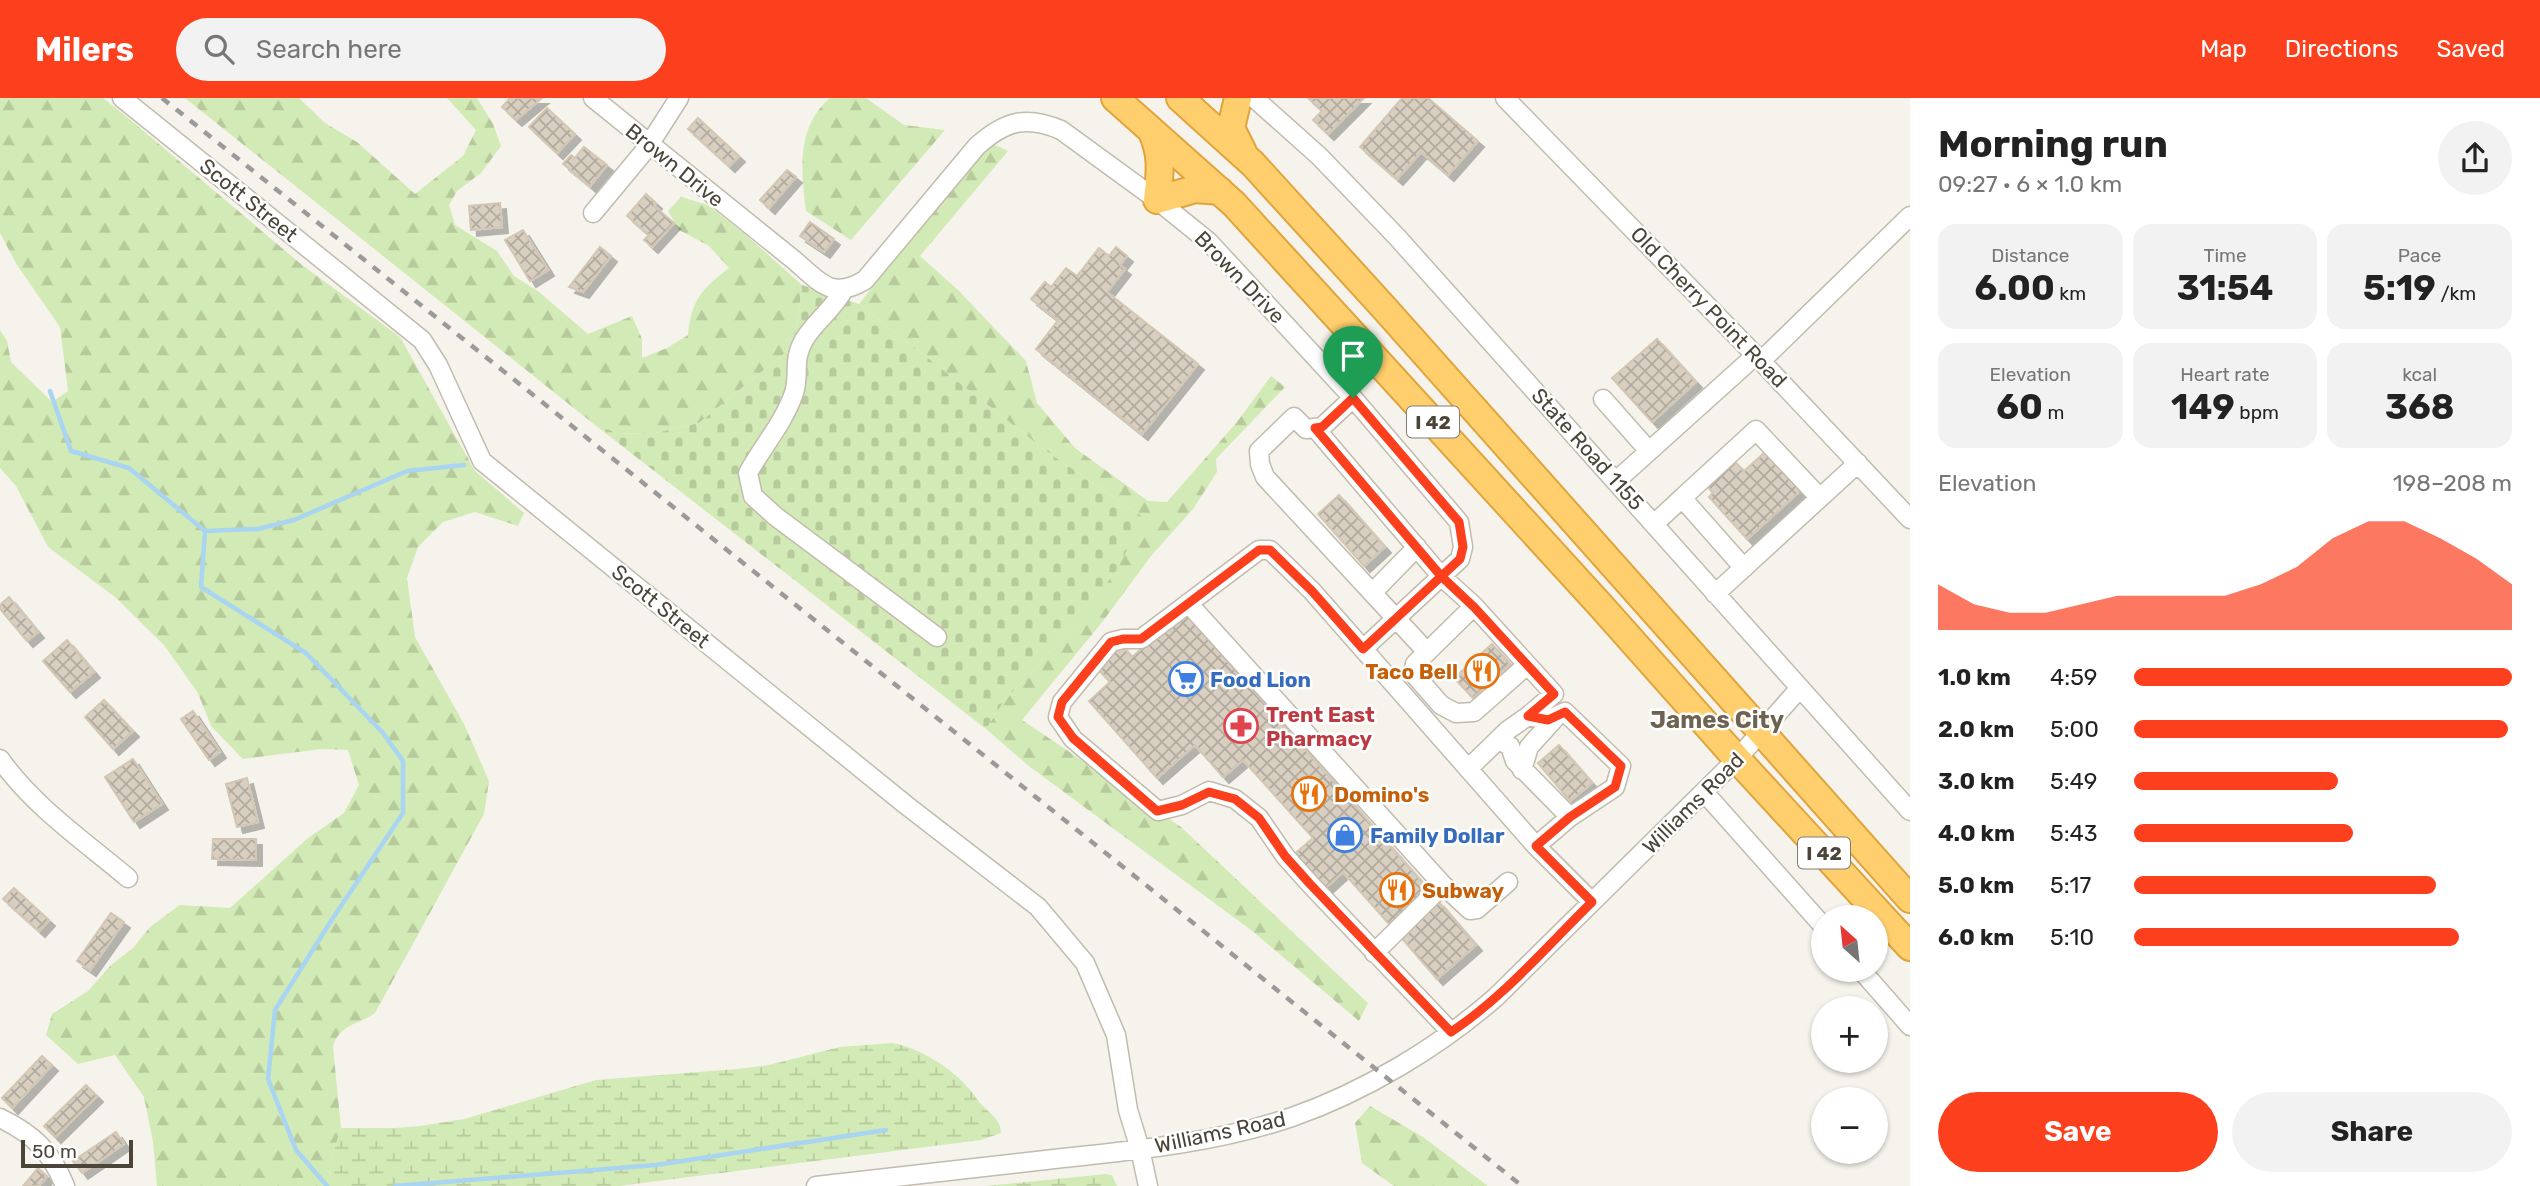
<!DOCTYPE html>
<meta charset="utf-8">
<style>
:root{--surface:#fff;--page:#f2f2f2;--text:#222;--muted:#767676;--accent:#fc3f1d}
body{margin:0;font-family:Rubik,sans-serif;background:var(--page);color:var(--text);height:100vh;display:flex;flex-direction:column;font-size:26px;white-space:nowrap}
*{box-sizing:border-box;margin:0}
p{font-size:23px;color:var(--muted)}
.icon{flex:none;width:38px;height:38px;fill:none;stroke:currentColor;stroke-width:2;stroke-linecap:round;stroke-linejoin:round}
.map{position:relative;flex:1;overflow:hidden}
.sheet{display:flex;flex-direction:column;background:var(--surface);width:630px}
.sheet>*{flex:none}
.needle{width:46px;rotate:333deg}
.tools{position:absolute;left:1811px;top:807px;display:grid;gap:14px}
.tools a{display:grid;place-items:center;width:77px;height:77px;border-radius:50%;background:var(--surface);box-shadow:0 2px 5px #0004;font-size:35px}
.scale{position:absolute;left:21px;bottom:18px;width:112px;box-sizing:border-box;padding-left:7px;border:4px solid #4b4439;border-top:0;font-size:19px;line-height:24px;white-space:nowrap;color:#4b4439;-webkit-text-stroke:5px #fff;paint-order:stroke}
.pin{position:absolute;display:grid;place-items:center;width:60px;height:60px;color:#fff;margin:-72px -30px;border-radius:50% 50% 50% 0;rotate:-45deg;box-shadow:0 0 7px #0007}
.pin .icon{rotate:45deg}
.round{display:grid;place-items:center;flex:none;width:74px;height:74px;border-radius:37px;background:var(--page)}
.summary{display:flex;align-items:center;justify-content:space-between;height:119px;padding:0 28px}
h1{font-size:38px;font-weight:700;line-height:52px}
.figures{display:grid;grid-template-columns:repeat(3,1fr);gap:10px;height:119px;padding:7px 28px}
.figures div{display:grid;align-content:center;border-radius:18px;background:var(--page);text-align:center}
.figures b{font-size:35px;font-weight:700}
.figures small{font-size:19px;font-weight:400}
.figures p{font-size:19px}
.chart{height:196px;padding:14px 28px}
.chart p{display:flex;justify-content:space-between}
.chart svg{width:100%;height:126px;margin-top:7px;fill:var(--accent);opacity:.7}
.cta{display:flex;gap:14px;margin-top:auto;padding:14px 28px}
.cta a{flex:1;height:80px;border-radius:42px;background:var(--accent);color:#fff;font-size:28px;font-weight:700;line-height:80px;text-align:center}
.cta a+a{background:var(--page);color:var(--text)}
ul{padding:0 28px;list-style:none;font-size:23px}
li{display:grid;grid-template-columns:112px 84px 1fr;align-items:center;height:52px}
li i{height:18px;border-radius:9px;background:var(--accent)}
header{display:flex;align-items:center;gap:42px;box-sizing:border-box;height:98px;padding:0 35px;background:var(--accent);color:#fff}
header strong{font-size:33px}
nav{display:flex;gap:38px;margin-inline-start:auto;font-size:24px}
.search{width:490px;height:63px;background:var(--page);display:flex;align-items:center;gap:18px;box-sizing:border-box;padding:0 24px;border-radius:38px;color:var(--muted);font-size:26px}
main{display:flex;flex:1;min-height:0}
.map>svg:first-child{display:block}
.forest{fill:url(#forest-firs)}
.wetland{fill:url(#wetland-marsh)}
.cemetery{fill:url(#cemetery-stones)}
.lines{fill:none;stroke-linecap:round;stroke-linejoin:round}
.stream{stroke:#a9d4f2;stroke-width:4.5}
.building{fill:url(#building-cross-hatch);stroke:#d3c7b4;stroke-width:2;filter:url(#shadow)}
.minor-casing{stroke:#c2bbae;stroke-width:21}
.highway-casing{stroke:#e0a43c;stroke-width:30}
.minor{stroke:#fff;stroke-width:18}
.highway{stroke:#ffcf6e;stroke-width:26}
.rail{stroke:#9a9a9a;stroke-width:4.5;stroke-dasharray:9 9;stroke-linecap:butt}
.route-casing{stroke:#fff;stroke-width:14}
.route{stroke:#fc3f1d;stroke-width:9}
.labels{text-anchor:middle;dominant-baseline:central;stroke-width:5;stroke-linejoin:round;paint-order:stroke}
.shield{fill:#fff;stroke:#817c74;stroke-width:2}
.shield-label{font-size:19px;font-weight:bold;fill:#4b4439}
.street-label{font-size:21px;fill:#4b4439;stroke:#fff}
.food-label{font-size:21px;font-weight:bold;fill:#c56008;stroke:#fff;text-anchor:start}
.shop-label{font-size:21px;font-weight:bold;fill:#366cbe;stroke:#fff;text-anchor:start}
.health-label{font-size:21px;font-weight:bold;fill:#be3a42;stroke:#fff;text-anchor:start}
.quarter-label{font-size:24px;font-weight:bold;fill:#6e6250;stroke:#fff}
</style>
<header>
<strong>Milers</strong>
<div class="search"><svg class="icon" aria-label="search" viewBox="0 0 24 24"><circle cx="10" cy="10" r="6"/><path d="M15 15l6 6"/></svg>Search here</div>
<nav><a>Map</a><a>Directions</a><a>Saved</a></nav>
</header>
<main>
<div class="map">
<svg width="1910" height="1088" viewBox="0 0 1910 1088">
<defs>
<pattern id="forest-firs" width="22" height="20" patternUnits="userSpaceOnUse" patternTransform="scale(1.75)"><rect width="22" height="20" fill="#d2eab5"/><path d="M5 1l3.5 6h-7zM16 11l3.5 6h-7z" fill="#b6ca9c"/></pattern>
<pattern id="wetland-marsh" width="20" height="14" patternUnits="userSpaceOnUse" patternTransform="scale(1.75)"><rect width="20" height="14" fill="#d2eab5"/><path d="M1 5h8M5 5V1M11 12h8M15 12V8" fill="none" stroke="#b6ca9c"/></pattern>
<pattern id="cemetery-stones" width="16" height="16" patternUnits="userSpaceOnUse" patternTransform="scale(1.75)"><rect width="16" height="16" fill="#d2eab5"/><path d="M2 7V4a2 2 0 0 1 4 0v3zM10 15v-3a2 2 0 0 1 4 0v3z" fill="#b6ca9c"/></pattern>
<pattern id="building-cross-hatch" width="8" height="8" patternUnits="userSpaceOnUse" patternTransform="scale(1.75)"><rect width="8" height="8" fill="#d8cfc1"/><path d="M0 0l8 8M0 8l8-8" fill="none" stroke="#b1aa9e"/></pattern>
<filter id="shadow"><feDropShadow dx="6" dy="6" stdDeviation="0" flood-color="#0004"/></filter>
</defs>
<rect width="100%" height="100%" fill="#f6f3ec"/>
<path class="forest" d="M0 0H103L127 19 302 167 400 239 475 373 524 415 518 428 475 414 443 424 418 449 407 480 415 539 464 626 489 683 484 716 375 915C358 927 339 926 333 949L341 1030 330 1065 331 1088H157L153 1044 144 999 115 957 78 966 46 937 52 916 88 893 111 867 133 850 150 829 180 807 230 810 308 740 344 715 359 687 348 652 322 651 243 661 211 628 198 595 164 547 115 499 48 449 16 388 0 370V232L7 243 11 264 52 304 68 293 60 229 17 167 0 135Z
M185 0H299L325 25 357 44 415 96 463 58 476 32 447 0H477L493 26 501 48 481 75 457 93 449 107 455 127 497 153 514 178 539 194 588 236 632 218 642 241V260L667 250 688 237C691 202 702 191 729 170L709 148 679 132 668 113 681 99 708 107 746 137 802 187 797 227 785 255 699 325 651 336 618 335 595 327Z
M830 0H866L904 27 945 32 851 142 806 113C801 73 796 29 830 0Z
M993 46 1008 53 920 158 958 192 1026 263 1037 305 1075 350 1148 403 1167 404 1237 324 1271 278 1285 289 1216 361 1217 374 1193 411 1151 458 1103 523 1022 622 1181 729 1368 905 1359 923 1251 832 1030 669 986 631 1004 603 1076 526 1143 419 1046 353 859 206 928 118Z
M1370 1008 1423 1039 1488 1088H1394L1362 1065 1355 1025Z"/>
<path class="wetland" d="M892 945C920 950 952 970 970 992 975 997 978 1004 984 1009 992 1017 1001 1023 1001 1035L981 1042 619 1088H331L330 1065 341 1030H395L420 1028 464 1021 596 982 737 971 769 967 840 949Z
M1106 1076 1112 1077 1117 1088H986Z"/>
<path class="cemetery" d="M802 187 859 206 1046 353 1143 419 1118 470 1076 526 1004 603 986 631 595 327 618 335 651 336 699 325 785 255 797 227Z"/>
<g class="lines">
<path class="stream" d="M50 293 71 353 129 370 205 433 201 489 306 555 383 635 403 663V715L331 823 275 912 268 981 296 1052 327 1088
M205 433 258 431 294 422 407 373 464 367
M395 1088 656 1067 886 1032"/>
</g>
<path class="building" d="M510 0H542L516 22 502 9Z
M1308 0H1364L1328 36 1313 22 1322 13Z
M1402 0H1428L1478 43 1448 77 1421 54 1397 81 1360 49Z
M547 10 575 36 557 55 529 29Z
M698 20 739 58 729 68 688 31Z
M584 49 607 67 590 88 563 66 571 57 575 60Z
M787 72 796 79 769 110 760 102Z
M646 96 656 105 654 108 674 125 652 149 644 142 649 137 627 118Z
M500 105 502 129 471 132 469 108Z
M810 124 834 141 824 154 800 138Z
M523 132 548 172 530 183 505 142Z
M600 149 611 158 583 194 569 189Z
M1116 149 1127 158 1120 167 1125 171 1107 194 1198 266 1142 336 1036 251 1058 222 1031 201 1045 184 1051 189 1066 170 1077 178 1099 150 1109 158Z
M1657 241 1696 284 1652 324 1612 280Z
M1765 354 1800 393 1747 441 1709 399 1713 395 1707 388 1734 363 1744 373Z
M1339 397 1385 449 1364 468 1318 416Z
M9 499 38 534 27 543 0 511V507Z
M1184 514 1428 791 1389 826 1343 774 1322 793 1292 758 1313 740 1243 662 1223 679 1195 647 1157 680 1089 603 1110 584 1096 569 1121 547 1132 559Z
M67 542 94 574 70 594 43 563Z
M1492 546 1510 566 1473 600 1454 580Z
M104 602 133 633 113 651 85 619Z
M193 613 220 654 209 662 181 621Z
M1559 647 1592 685 1570 703 1538 665Z
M133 661 162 706 134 724 105 679Z
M247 680 258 724 237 729 226 686Z
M213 741H256V762L212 761Z
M14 790 49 822 39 833 3 801Z
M1438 803 1476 847 1437 881 1399 837Z
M111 815 124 824 90 872 77 863Z
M42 958 52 967 12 1010 2 1000Z
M86 987 97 998 55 1039 44 1028Z
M116 1034 124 1046 82 1075 73 1063Z
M38 1070 47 1078 39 1088H23Z"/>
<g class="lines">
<g class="minor-casing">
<path id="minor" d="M122 0 422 242 438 267 482 363 906 707 1038 809 1085 865 1116 937 1128 1012 1140 1051 1148 1088
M593 0 794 162C819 183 831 203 865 182L977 48C1005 23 1026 17 1061 32L1157 102 1209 144 1353 300 1459 424 1463 449 1460 461 1363 551 1536 748 1592 804
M1254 0 1319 58 1397 139 1910 713
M1505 0 1761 263 1910 421
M593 115 647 50 679 0
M844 191C834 211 815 223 804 242 792 262 800 277 794 295 784 324 763 348 748 375L753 398 775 418 937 539
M1761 263 1910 118
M1353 300 1322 329 1306 331 1294 319 1259 353 1260 366 1265 379 1427 554
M1603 301 1649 353
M1315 330 1441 478 1474 508
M1616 383 1756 257
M1654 426 1682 400
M1744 470 1682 400 1756 332 1820 400
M1373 494 1417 449
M1715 496 1858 365
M1188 505 1443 787
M1363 551 1312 493 1270 452H1259L1141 541H1123L1111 544 1062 604 1058 619 1073 641 1158 713 1182 707 1209 693 1235 701 1259 720 1285 758 1310 786 1451 934
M1527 567 1474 614 1456 615 1441 607 1413 575 1415 566 1474 508 1554 596 1528 618
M1498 642 1510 648 1515 663 1570 719
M0 661C33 708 84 743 128 780
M1468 671 1508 632 1528 618 1548 622 1565 614 1621 668 1615 689 1570 719 1536 748
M1522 672 1529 649 1557 618
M1704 694 1824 829
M1374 855 1443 787 1470 812 1477 811 1508 784
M1861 872 1910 928
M0 1020C33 1036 51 1053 65 1088
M816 1088C898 1079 981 1069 1063 1060 1140 1052 1219 1044 1292 1019 1364 994 1439 949 1496 899L1737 661 1799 591"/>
</g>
<g class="highway-casing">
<path id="highway" d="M1115 0 1234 106 1601 508 1737 661 1910 849
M1180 0 1253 66 1386 212 1910 801
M1238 0 1231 30 1243 54
M1151 32C1163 56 1160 76 1157 102L1195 91 1220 93"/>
</g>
<use href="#minor" class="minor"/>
<use href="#highway" class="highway"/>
<path class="rail" d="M162 0 1522 1088"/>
</g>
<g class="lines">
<g class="route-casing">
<path id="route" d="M1353 300 1459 424 1463 449 1460 461 1363 551 1312 493 1270 452H1259L1141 541H1123L1111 544 1062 604 1058 619 1073 640 1157 713 1182 707 1209 694 1235 701 1259 720 1285 758 1310 786 1451 934C1504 899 1547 848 1592 804L1536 748 1570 719 1615 689 1621 668 1565 614 1548 622 1528 618 1554 596 1474 509 1441 478 1315 330 1322 329 1353 300"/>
</g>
<use href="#route" class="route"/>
</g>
<defs>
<g id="restaurant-ring" transform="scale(1.75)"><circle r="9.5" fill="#fff" stroke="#e8710a" stroke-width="1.5"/><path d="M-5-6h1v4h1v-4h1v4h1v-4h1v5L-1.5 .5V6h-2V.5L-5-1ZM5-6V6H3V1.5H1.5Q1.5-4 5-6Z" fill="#e8710a"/></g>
<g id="supermarket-ring" transform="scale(1.75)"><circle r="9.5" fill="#fff" stroke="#3f7fe0" stroke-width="1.5"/><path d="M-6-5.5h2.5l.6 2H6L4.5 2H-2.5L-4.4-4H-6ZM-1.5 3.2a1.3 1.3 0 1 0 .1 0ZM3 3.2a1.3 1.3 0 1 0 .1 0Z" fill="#3f7fe0"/></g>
<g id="pharmacy-ring" transform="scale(1.75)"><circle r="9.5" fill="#fff" stroke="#e0444e" stroke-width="1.5"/><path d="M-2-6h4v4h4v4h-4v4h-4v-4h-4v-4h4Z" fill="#e0444e"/></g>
<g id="shop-ring" transform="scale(1.75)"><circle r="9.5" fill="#fff" stroke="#3f7fe0" stroke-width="1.5"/><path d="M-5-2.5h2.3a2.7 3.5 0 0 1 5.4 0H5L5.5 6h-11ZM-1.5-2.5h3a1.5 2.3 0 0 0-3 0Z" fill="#3f7fe0"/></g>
</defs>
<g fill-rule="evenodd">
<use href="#restaurant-ring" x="1482" y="573"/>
<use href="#supermarket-ring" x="1186" y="581"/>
<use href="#pharmacy-ring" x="1241" y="628"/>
<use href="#restaurant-ring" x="1309" y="696"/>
<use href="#shop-ring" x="1345" y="737"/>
<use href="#restaurant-ring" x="1397" y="792"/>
</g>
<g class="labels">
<g class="shield">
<rect x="1407" y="308.5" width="52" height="31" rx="5"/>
<rect x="1798" y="739.5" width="52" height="31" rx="5"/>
</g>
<g class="shield-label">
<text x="1433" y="324">I 42</text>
<text x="1824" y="755">I 42</text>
</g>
<g class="street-label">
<text transform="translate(675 67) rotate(39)">Brown Drive</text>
<text transform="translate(249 102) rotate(39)">Scott Street</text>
<text transform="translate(1240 179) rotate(46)">Brown Drive</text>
<text transform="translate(1709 209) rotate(46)">Old Cherry Point Road</text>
<text transform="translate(1588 351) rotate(48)">State Road 1155</text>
<text transform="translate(661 508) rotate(39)">Scott Street</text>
<text transform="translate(1693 705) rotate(-45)">Williams Road</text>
<text transform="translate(1220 1034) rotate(-12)">Williams Road</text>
</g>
<g class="food-label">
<text x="1458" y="573" text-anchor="end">Taco Bell</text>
<text x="1334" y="696">Domino's</text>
<text x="1422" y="792">Subway</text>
</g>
<g class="shop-label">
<text x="1210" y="581">Food Lion</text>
<text x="1370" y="737">Family Dollar</text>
</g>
<g class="health-label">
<text x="1266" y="616">Trent East<tspan x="1266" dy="24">Pharmacy</tspan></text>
</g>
<g class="quarter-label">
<text x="1717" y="622">James City</text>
</g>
</g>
</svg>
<div class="tools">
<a><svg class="needle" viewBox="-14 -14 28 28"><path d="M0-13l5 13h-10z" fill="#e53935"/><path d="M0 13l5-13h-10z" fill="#767676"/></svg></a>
<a>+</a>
<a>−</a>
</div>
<div class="scale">50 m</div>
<div class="pin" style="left:1353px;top:300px;background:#1e9e55"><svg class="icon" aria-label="arrive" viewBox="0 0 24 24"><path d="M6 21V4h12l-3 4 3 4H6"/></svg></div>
</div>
<section class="sheet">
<div class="summary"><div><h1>Morning run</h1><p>09:27 · 6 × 1.0 km</p></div><a class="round"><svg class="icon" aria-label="share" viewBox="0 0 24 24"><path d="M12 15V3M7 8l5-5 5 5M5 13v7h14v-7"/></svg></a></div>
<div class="figures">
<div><p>Distance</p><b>6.00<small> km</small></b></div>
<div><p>Time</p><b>31:54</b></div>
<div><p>Pace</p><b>5:19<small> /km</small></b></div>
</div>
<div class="figures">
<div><p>Elevation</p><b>60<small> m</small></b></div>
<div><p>Heart rate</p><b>149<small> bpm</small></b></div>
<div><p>kcal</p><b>368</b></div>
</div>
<div class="chart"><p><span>Elevation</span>198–208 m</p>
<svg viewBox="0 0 160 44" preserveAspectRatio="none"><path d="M0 44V28L10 35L20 38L30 38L40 35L50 32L60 32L70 32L80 32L90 28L100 22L110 12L120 6L130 6L140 12L150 19L160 28V44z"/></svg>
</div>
<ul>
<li><b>1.0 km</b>4:59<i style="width:100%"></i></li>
<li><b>2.0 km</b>5:00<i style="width:99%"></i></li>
<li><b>3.0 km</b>5:49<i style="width:54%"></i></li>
<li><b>4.0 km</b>5:43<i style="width:58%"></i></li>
<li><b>5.0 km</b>5:17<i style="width:80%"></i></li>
<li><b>6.0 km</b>5:10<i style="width:86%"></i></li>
</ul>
<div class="cta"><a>Save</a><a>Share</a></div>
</section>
</main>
